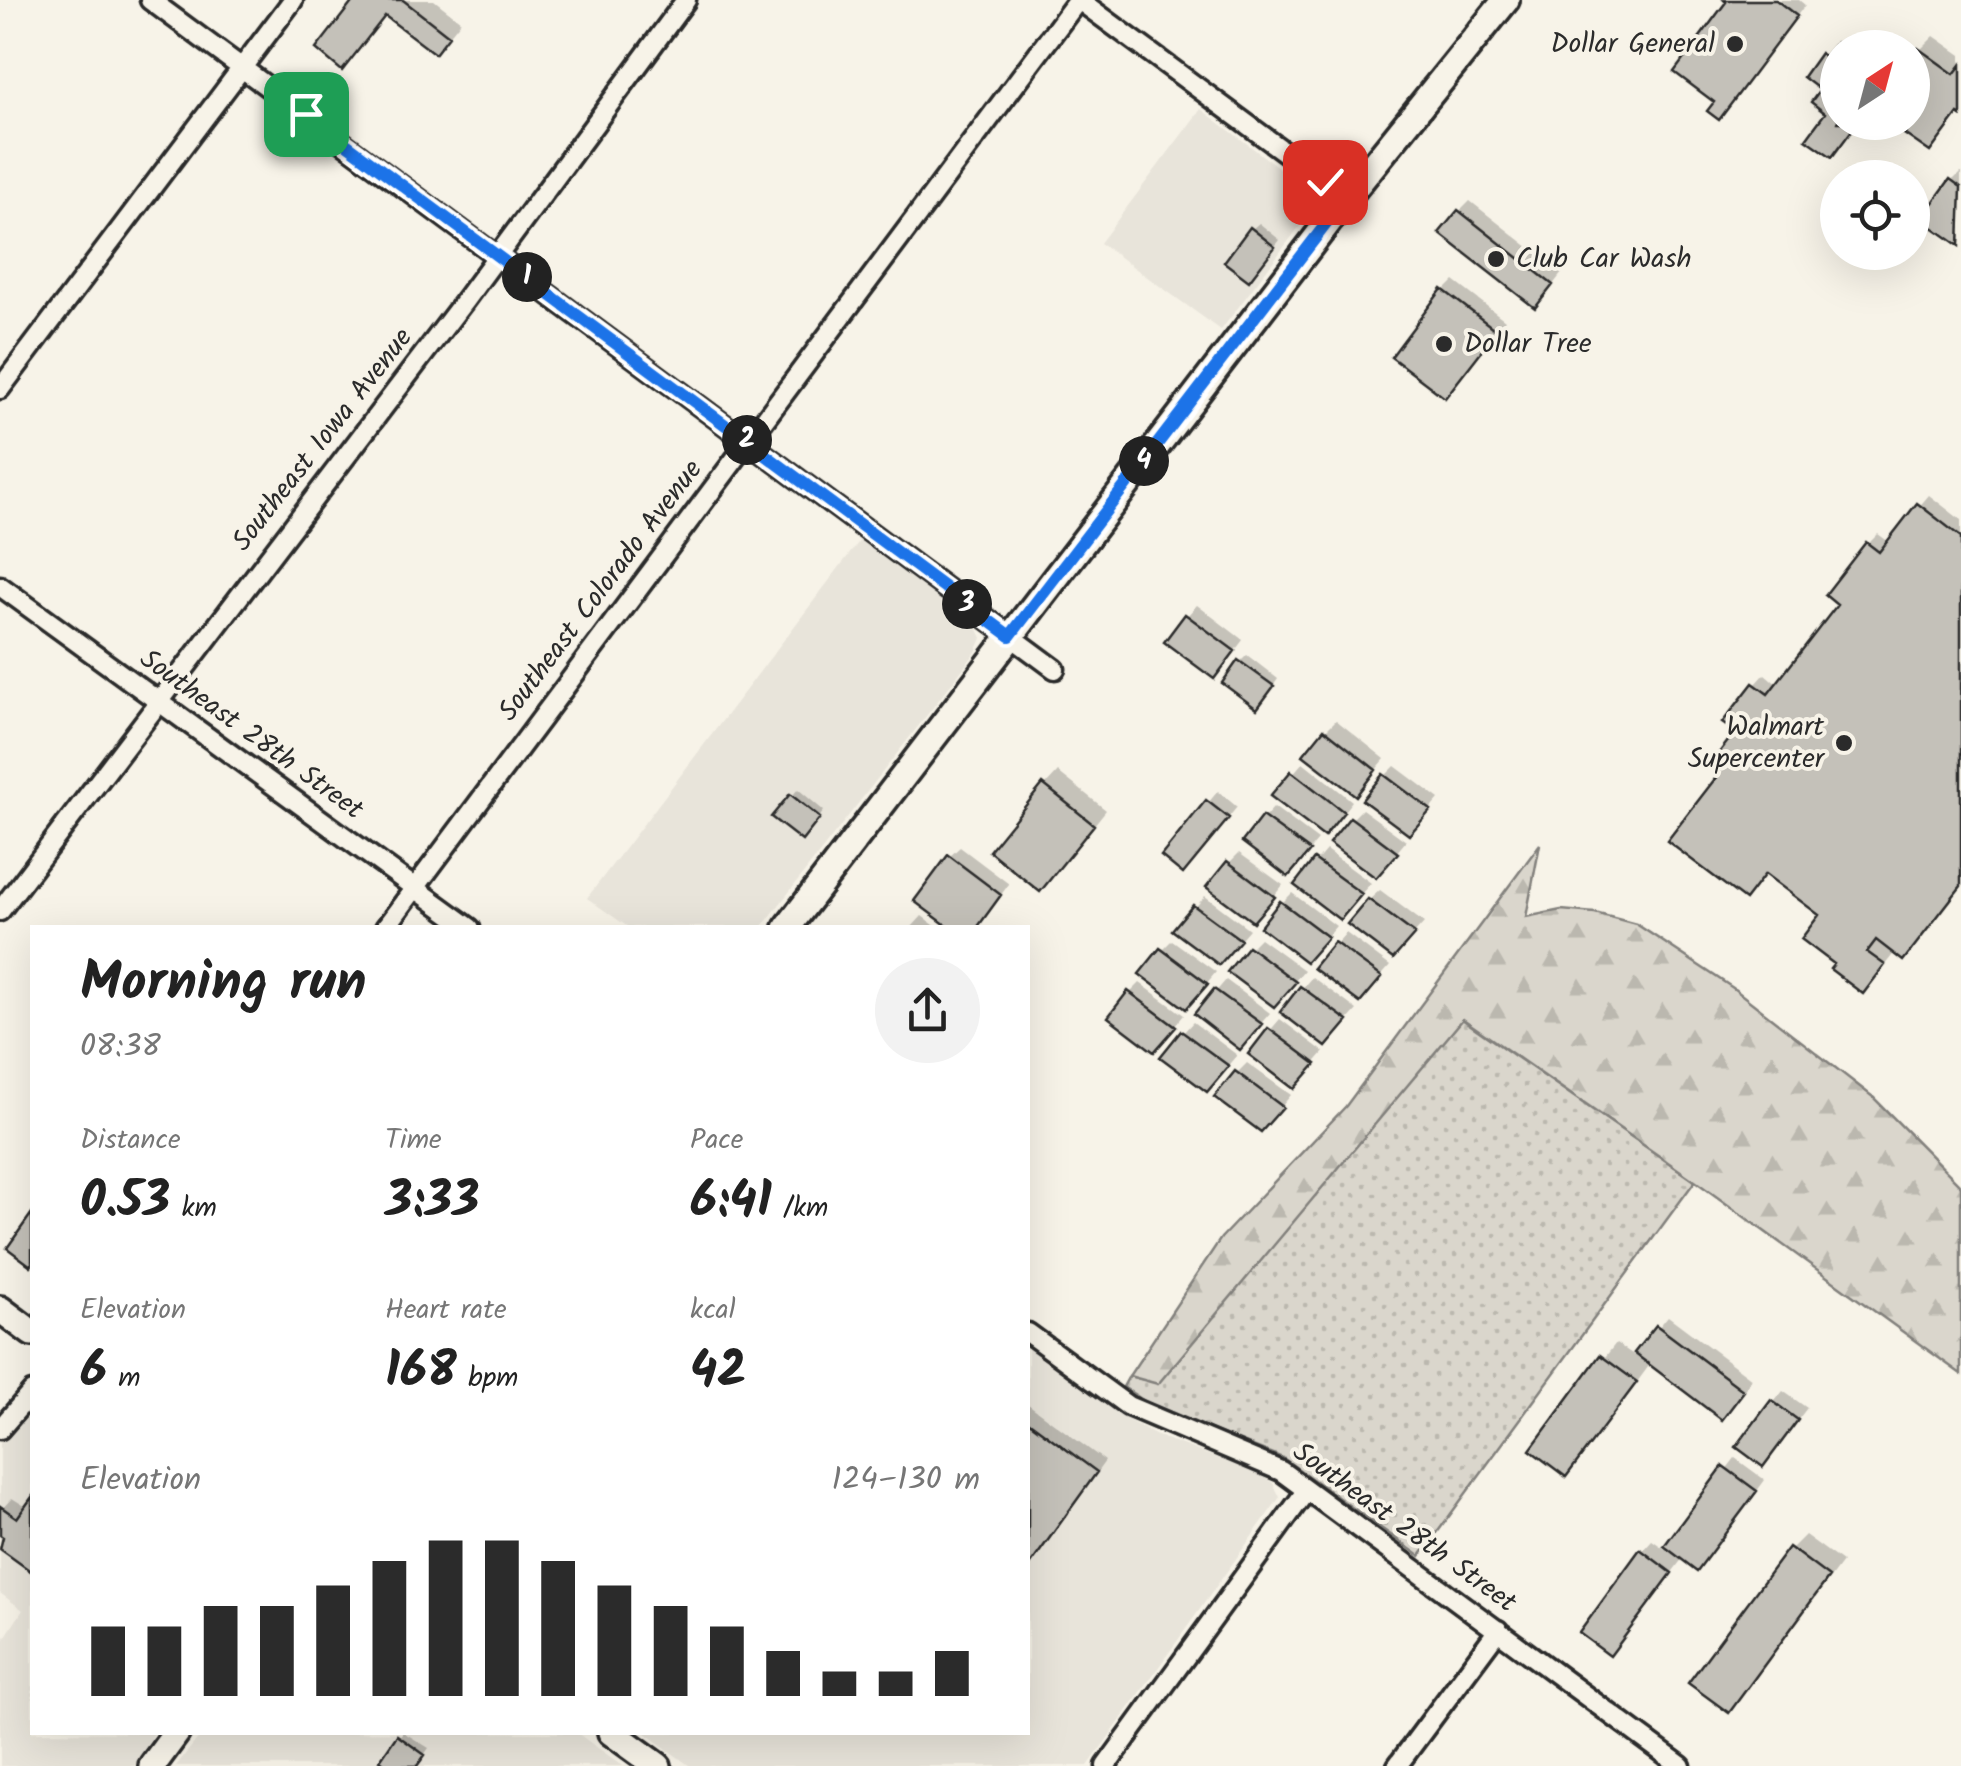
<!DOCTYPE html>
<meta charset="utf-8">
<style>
:root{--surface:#fff;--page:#f2f2f2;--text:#222;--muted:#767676;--accent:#2b2b2b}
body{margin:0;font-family:Kalam,sans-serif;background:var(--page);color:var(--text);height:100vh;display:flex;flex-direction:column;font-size:38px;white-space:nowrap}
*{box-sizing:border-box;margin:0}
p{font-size:32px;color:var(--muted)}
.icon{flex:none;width:55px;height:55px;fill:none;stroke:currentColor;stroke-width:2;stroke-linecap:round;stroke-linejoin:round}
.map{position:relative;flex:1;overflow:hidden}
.panel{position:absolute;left:30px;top:925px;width:1000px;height:810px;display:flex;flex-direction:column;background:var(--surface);border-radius:0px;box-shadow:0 10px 40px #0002}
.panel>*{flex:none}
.needle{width:65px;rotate:36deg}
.buttons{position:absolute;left:1820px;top:30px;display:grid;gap:20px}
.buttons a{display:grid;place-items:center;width:110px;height:110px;border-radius:50%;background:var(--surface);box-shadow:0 10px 40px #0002;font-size:50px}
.pin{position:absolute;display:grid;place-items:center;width:85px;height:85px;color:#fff;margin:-42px;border-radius:20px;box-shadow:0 5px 15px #0006}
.km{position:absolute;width:50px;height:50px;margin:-25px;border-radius:50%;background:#222;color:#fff;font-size:28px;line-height:50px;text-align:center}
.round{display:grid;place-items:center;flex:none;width:105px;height:105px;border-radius:52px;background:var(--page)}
.summary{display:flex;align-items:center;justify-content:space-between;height:170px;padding:0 50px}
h1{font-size:55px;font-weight:600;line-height:75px}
.figures{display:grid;grid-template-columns:repeat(3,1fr);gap:15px;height:170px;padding:10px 50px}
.figures div{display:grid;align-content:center}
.figures b{font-size:50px;font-weight:600}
.figures small{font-size:28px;font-weight:400}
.figures p{font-size:28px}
.chart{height:280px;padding:20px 50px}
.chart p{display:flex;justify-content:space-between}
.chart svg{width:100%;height:180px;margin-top:10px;stroke:var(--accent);stroke-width:6}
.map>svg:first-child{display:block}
.built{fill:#e8e4da}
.grass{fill:url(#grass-dots);stroke:#82807c;stroke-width:2.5}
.forest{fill:url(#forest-firs);stroke:#82807c;stroke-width:2.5}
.shadow{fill:#0003}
.building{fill:#c4c1b9;stroke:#2b2b2b;stroke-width:2.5}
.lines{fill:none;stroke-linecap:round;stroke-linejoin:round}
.street-casing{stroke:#2b2b2b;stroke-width:25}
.secondary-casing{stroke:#2b2b2b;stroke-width:32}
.street{stroke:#f7f3e8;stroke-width:18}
.secondary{stroke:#f7f3e8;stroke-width:25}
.route-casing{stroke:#fff;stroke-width:20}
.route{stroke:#1a73e8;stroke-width:12}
.poi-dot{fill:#2b2b2b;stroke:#f7f3e8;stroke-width:4}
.labels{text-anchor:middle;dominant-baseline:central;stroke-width:8;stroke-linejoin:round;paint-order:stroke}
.poi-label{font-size:28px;fill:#2b2b2b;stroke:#f7f3e8;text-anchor:end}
.street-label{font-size:28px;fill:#2b2b2b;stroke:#f7f3e8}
</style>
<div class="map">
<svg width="1961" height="1766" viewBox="0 0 1961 1766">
<defs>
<pattern id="grass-dots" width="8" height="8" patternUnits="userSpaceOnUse" patternTransform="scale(2.5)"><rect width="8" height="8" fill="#dad6cc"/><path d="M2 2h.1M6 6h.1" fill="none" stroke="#bbb8af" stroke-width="1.8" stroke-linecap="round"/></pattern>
<pattern id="forest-firs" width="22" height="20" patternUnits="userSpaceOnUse" patternTransform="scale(2.5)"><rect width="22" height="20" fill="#dad6cc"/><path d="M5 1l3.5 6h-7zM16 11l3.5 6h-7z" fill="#bbb8af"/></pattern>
</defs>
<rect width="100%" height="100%" fill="#f7f3e8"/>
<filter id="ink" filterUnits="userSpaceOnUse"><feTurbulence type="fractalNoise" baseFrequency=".01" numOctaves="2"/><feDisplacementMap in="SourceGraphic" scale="20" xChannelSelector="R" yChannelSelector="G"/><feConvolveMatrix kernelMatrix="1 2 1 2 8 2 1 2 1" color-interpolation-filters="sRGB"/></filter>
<g filter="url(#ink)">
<path class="built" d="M1201 109 1307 189 1315 203 1306 218 1221 330 1100 243Z
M861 539 976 625 982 638 976 652 762 927H628L587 898Z
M1028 1347 1126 1419 1155 1435 1258 1473 1273 1483 1280 1497 1088 1766H690L645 1733 1028 1732Z
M32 1411V1732L154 1733 135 1766H0V1645L23 1610 0 1593V1443Z
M203 1732 577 1733 623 1766H176Z"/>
<path class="grass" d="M1462 1019 1695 1181 1420 1556 1283 1458 1152 1406 1123 1387 1129 1376 1158 1383Z"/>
<path class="forest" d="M1540 844 1526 917 1561 910 1595 913 1636 924 1733 988 1873 1097 1961 1186V1374L1695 1181 1463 1019 1158 1384 1129 1376 1221 1238 1346 1106Z"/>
<path class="shadow" d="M358 0H434L461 21 448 37 387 14 342 67Z
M1728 0H1799L1805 5 1729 106 1717 101Z
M1934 36 1961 55V113L1930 149 1927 107 1913 97 1922 85 1920 50Z
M1836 40 1846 48H1838V122H1859L1832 154 1824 90 1806 77Z
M1961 172V240L1959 243 1952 181Z
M1470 201 1562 273 1545 295 1460 211Z
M1259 223 1280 240 1255 271 1252 229Z
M1454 281 1505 320 1445 395 1444 291Z
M1929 495 1961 520V886L1895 952 1873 980 1837 964 1822 915 1732 762 1738 732 1755 685 1765 674 1778 685 1840 604 1868 544 1878 534 1889 542Z
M1197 605 1243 640 1224 665 1187 616Z
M1247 655 1278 679 1263 700 1240 662Z
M1336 720 1385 759 1356 793 1326 730Z
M1303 762 1352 801 1334 824 1274 796Z
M1395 766 1439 799 1419 822 1385 776Z
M1058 772 1106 810 1054 875 1045 786Z
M798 789 824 811 808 832 792 796Z
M1218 791 1237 807 1193 861 1164 856Z
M1274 807 1318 840 1298 863 1264 818Z
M1362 809 1406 841 1386 865 1352 819Z
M960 847 1009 884 976 928 949 857Z
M1326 850 1371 883 1350 906 1297 884Z
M1239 853 1283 885 1263 909 1229 863Z
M1380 890 1424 923 1403 946 1369 900Z
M1292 893 1336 926 1316 949 1282 903Z
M1205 896 1249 929 1229 952 1176 930Z
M922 916 938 928H911Z
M1346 933 1390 966 1370 989 1336 944Z
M1260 938 1304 970 1284 994 1250 948Z
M1172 940 1216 972 1196 996 1162 950Z
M1312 977 1357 1010 1336 1033 1283 1011Z
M1226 980 1270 1013 1250 1036 1197 1014Z
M1140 983 1184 1015 1164 1039 1130 993Z
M1280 1019 1324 1052 1304 1075 1251 1053Z
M1193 1022 1237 1055 1217 1078 1183 1033Z
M1247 1063 1291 1095 1271 1119 1237 1073Z
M1668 1316 1752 1379 1732 1406 1651 1363 1580 1460 1566 1474 1533 1450 1616 1343 1635 1356Z
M1783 1391 1807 1408 1763 1464 1739 1446Z
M1028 1404 1105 1461 1028 1568Z
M1735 1458 1765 1480 1707 1558 1697 1568 1683 1558 1610 1653 1582 1632 1642 1551 1652 1540 1665 1549Z
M12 1498 28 1508 32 1502V1569L0 1546 7 1536 0 1531V1511Z
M1805 1535 1842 1562 1743 1695 1729 1709 1791 1549Z
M403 1732 429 1748 416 1766H393L399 1737Z"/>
<path class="building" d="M354 0H403L449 36 435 54 385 16 342 71 316 49Z
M1724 0H1776L1797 16 1719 120 1707 111 1714 102 1674 72 1726 2Z
M1918 48 1954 74 1961 65V116L1958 114 1930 152 1904 134 1923 108 1912 100 1918 85 1912 81V56Z
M1820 53 1838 65V122H1858L1832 157 1806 139 1825 113 1811 102 1820 90 1803 77Z
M1950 179 1961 187 1959 246 1921 219Z
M1458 210 1553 285 1535 308 1439 233Z
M1250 227 1275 247 1249 281 1224 262Z
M1442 289 1497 331 1445 398 1391 357Z
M1917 503 1961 537V886L1903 961 1876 940 1867 952 1885 965 1863 994 1830 969 1834 964 1801 939 1819 915 1765 874 1745 900 1667 841 1728 762 1718 754 1735 732 1722 723 1753 683 1768 694 1837 605 1825 595 1866 542 1879 552Z
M1185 614 1235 651 1214 679 1164 642Z
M1238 660 1274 686 1257 709 1222 683Z
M1324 729 1376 770 1356 796 1303 755Z
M1291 771 1344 812 1324 837 1270 796Z
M1383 774 1431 810 1409 835 1362 800Z
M1043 784 1094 825 1040 892 989 851Z
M790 794 820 818 802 841 771 817Z
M1206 800 1229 818 1183 874 1161 856Z
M1262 816 1310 851 1288 877 1242 842Z
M1350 817 1398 853 1376 878 1329 843Z
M948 855 1001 895 977 928H950L914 901Z
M1314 859 1362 894 1340 920 1294 885Z
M1227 861 1275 897 1253 922 1206 887Z
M1368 899 1415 934 1393 959 1347 924Z
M1280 901 1328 937 1306 962 1260 927Z
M1193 905 1241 940 1219 965 1172 930Z
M1334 942 1382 977 1360 1003 1313 968Z
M1248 946 1296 982 1274 1007 1227 972Z
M1160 948 1208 984 1186 1009 1139 974Z
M1300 986 1348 1021 1326 1047 1280 1012Z
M1214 989 1262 1024 1240 1050 1194 1014Z
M1128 991 1176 1027 1154 1052 1108 1017Z
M1268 1028 1316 1064 1294 1089 1248 1054Z
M1181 1031 1229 1066 1207 1092 1160 1057Z
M1235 1071 1283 1107 1261 1132 1214 1097Z
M32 1213V1265L31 1266 7 1248Z
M1656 1325 1744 1391 1722 1420 1634 1353Z
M1600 1355 1637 1382 1566 1477 1530 1450Z
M1771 1400 1798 1420 1763 1467 1736 1447Z
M1028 1421 1097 1472 1028 1568Z
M1723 1466 1757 1491 1697 1571 1664 1546Z
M32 1497V1572L0 1549 3 1537 0 1535V1506L17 1518Z
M1789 1547 1829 1577 1729 1713 1688 1683Z
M1640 1549 1672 1573 1610 1656 1579 1633Z
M397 1735 425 1755 417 1766H388L380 1760Z"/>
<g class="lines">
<g class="street-casing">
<path id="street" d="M150 0 1055 669
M1079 0 1347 198
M0 389 293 0
M0 586 470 928
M0 911 465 300 686 0
M385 928 1078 0
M1028 1333 1128 1406 1281 1471 1681 1766
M0 1429 32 1392
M1106 1766 1306 1491
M1397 1766 1498 1630"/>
</g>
<g class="secondary-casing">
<path id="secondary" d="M787 928 1353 190 1506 0
M0 1309 32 1333
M611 1732 658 1766
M152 1766 177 1732"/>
</g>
<use href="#street" class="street"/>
<use href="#secondary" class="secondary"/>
</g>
</g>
<g class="lines" filter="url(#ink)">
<g class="route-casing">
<path id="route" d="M306 114 1010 636 1346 198 1325 182"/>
</g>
<use href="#route" class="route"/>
</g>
<g class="poi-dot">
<circle cx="1735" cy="44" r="10"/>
<circle cx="1496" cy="259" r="10"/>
<circle cx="1444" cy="344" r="10"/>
<circle cx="1844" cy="743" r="10"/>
</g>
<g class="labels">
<g class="poi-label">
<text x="1715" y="44">Dollar General</text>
<text x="1516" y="259" text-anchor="start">Club Car Wash</text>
<text x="1464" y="344" text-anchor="start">Dollar Tree</text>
<text x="1824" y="727">Walmart<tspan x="1824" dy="32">Supercenter</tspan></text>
</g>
<g class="street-label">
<text transform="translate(323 440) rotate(-52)">Southeast Iowa Avenue</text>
<text transform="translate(601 591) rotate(-53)">Southeast Colorado Avenue</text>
<text transform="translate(251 735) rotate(36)">Southeast 28th Street</text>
<text transform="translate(1404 1528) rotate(36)">Southeast 28th Street</text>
</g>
</g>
</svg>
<div class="buttons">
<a><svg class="needle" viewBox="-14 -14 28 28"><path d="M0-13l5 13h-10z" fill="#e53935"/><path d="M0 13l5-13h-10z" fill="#767676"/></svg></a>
<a><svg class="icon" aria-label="locate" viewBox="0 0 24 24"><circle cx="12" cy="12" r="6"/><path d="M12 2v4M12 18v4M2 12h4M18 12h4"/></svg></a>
</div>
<div class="pin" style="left:306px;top:114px;background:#1e9e55"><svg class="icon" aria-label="arrive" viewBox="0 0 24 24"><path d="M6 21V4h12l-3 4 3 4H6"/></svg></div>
<div class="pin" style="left:1325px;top:182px;background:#d93025"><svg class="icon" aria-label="check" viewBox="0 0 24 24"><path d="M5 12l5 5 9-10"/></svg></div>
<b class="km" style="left:527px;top:277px">1</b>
<b class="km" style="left:747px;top:440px">2</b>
<b class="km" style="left:967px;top:604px">3</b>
<b class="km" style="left:1144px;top:461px">4</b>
<section class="panel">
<div class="summary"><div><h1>Morning run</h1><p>08:38</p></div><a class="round"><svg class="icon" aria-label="share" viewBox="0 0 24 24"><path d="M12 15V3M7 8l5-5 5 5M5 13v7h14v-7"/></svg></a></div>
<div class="figures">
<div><p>Distance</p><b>0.53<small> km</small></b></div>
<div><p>Time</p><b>3:33</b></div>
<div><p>Pace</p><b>6:41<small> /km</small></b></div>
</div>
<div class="figures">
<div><p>Elevation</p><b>6<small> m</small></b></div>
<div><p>Heart rate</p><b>168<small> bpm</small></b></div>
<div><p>kcal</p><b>42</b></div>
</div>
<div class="chart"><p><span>Elevation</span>124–130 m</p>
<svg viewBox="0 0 160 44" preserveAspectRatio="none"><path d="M5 44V27M15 44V27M25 44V22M35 44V22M45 44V17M55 44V11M65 44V6M75 44V6M85 44V11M95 44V17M105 44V22M115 44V27M125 44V33M135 44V38M145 44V38M155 44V33"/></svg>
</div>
</section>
</div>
